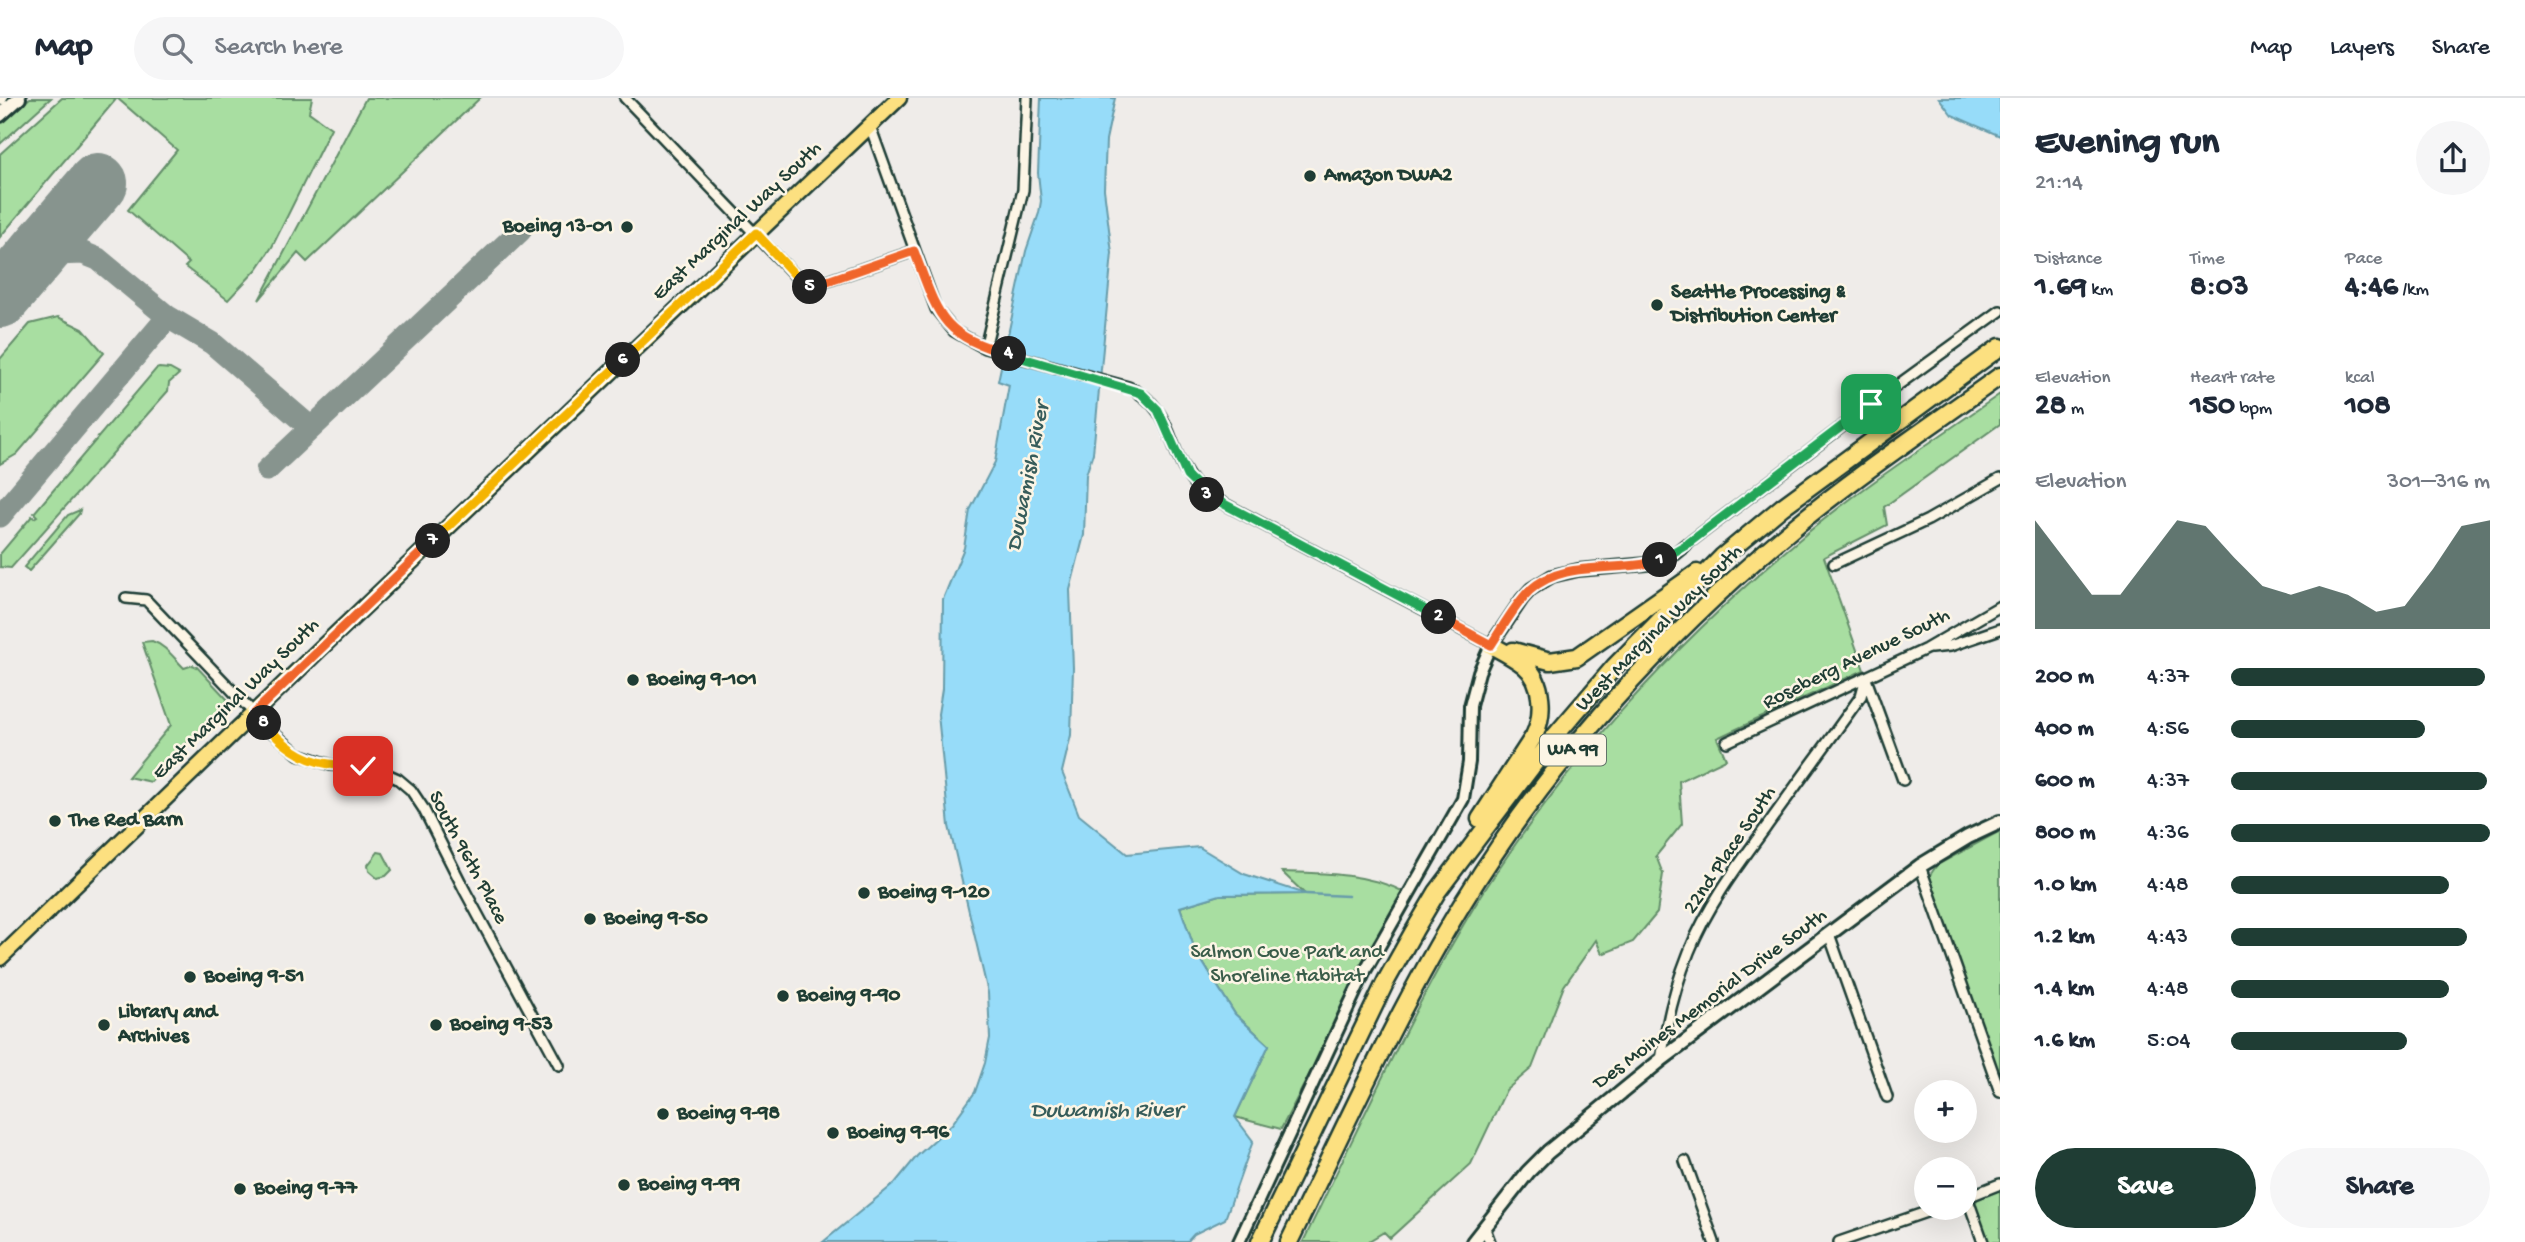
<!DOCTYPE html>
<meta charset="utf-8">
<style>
:root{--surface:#fff;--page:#f6f6f7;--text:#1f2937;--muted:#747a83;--line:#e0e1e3;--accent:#1f3d34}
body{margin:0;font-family:"Gochi Hand",sans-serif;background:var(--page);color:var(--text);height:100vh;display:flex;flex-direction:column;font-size:26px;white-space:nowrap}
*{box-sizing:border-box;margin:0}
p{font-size:23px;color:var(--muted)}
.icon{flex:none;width:38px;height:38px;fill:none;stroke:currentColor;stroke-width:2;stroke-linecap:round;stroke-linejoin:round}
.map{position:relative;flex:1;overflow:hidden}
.side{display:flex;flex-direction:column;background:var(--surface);width:525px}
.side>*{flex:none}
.tools{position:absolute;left:1914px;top:982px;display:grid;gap:14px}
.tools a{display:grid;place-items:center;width:63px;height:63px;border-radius:50%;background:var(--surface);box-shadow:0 7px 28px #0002;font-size:35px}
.pin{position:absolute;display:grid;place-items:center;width:60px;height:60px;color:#fff;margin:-30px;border-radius:14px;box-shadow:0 4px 10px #0006}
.km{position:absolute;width:35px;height:35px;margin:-18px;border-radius:50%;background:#222;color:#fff;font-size:19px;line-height:35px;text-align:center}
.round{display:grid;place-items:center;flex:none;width:74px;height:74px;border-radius:37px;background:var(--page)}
.headline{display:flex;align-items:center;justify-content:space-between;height:119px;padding:0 35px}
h1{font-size:38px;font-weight:700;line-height:52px}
.metrics{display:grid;grid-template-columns:repeat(3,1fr);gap:10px;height:119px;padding:7px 35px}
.metrics div{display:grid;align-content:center}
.metrics b{font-size:30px;font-weight:700}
.metrics small{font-size:19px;font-weight:400}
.metrics p{font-size:19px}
.chart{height:196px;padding:14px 35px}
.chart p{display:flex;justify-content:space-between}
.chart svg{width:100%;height:126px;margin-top:7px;fill:var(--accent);opacity:.7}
.cta{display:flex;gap:14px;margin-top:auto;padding:14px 35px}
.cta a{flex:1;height:80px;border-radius:42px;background:var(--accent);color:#fff;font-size:28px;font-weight:700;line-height:80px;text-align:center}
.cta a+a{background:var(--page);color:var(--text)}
ul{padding:0 35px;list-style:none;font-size:23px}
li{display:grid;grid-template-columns:112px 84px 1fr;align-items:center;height:52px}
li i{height:18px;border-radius:9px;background:var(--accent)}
header{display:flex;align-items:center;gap:42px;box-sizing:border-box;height:98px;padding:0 35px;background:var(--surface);border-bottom:2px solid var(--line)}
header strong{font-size:33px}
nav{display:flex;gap:38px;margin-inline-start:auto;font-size:24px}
.search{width:490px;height:63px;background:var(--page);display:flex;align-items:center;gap:18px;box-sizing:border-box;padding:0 24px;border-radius:38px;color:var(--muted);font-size:26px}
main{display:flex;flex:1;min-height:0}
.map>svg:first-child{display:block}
.green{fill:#a8dea1;stroke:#648e6a;stroke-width:2}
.water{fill:#97dcf9;stroke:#679caa;stroke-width:2}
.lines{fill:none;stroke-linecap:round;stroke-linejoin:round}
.stream{stroke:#679caa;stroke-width:2.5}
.taxiway{stroke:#87948e;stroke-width:23}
.runway{stroke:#87948e;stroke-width:60}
.minor-casing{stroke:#1f3d34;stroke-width:14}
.tertiary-casing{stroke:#1f3d34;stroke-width:16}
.secondary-casing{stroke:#1f3d34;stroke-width:18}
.primary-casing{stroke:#1f3d34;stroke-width:19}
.motorway-casing{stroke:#1f3d34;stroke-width:21}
.minor{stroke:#fcf5e5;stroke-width:9}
.tertiary{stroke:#fcf5e5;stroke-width:10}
.secondary{stroke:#fcf5e5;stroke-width:12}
.primary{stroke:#fce080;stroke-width:14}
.motorway{stroke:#fce080;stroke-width:16}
.split-1-casing{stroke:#fff;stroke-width:14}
.split-2-casing{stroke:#fff;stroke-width:14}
.split-3-casing{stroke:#fff;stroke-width:14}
.split-4-casing{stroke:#fff;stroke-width:14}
.split-5-casing{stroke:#fff;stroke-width:14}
.split-6-casing{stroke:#fff;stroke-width:14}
.split-7-casing{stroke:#fff;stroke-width:14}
.split-8-casing{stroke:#fff;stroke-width:14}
.split-9-casing{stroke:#fff;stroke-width:14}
.split-1{stroke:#22a559;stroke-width:9}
.split-2{stroke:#f0652b;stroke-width:9}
.split-3{stroke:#22a559;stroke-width:9}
.split-4{stroke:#22a559;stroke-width:9}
.split-5{stroke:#f0652b;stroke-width:9}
.split-6{stroke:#f5b400;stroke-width:9}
.split-7{stroke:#f5b400;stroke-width:9}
.split-8{stroke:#f0652b;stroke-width:9}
.split-9{stroke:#f5b400;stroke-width:9}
.poi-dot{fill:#1f3d34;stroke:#fcf5e5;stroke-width:2.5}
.labels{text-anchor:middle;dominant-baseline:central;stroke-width:5;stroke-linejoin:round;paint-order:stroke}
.shield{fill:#fcf5e5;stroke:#617469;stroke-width:2}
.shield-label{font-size:19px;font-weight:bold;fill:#1f3d34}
.poi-label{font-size:21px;font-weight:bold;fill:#1f3d34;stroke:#fcf5e5;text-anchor:start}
.street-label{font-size:21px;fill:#1f3d34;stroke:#fcf5e5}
.park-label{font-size:21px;fill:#3a5d4a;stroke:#fcf5e5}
.water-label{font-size:23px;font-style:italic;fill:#375d5b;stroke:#fcf5e5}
</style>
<header>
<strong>Map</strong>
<div class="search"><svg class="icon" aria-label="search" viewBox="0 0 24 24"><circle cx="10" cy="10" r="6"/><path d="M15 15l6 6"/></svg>Search here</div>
<nav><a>Map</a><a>Layers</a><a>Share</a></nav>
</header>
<main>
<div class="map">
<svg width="2000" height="1144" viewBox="0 0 2000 1144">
<rect width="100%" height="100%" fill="#efece9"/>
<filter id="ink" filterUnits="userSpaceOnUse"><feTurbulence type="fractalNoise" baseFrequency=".0143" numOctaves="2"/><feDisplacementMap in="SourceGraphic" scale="14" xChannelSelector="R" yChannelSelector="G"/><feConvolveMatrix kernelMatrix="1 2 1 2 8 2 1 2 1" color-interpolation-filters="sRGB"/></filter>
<g filter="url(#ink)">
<path class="green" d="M30 0H51L0 46V25Z
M62 0H312L309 14 331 30 272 149 257 171 228 202 185 169 189 165 128 112 177 52 117 0 0 139V56Z
M366 0H480L307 164 298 155 259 202Z
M58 219 83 231 104 255 17 356 0 366V261L30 226Z
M159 270 170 271 179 276 169 285 168 293 11 470 0 469V456L32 418 34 420 37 418 34 415 156 271Z
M2000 296V326L1884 409 1887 427 1824 459 1864 572 1717 640 1726 661 1679 683 1682 726 1656 758 1663 776 1657 815 1633 844 1602 856 1596 842 1564 888 1532 970 1506 992 1471 1066 1390 1140 1384 1134 1367 1144H1303C1358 1032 1409 916 1474 809 1560 670 1675 545 1800 441 1863 388 1933 343 2000 296Z
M80 412 79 416 29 473 24 469 68 417Z
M152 543C165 547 173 559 184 570L193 567 197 569 227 601 228 608H225L224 611 189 643 151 684 128 679 171 627 142 544Z
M2000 733V981L1931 792 1930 777 1937 767Z
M378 754 383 755 392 772 386 778 377 780 369 773 368 767Z
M1282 774C1322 775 1368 775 1404 794L1281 1031 1235 1019 1269 947 1235 916 1195 852 1180 809 1220 797 1305 796Z
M2000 1089V1144H1988L1975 1108 1978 1097Z"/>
<path class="water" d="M1041 0H1115L1106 42 1104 91 1112 155 1093 355 1086 377 1084 437 1070 492 1073 570 1071 637 1062 674 1079 717 1127 756 1199 749 1244 776 1306 796 1220 797 1180 809 1195 852 1235 916 1269 947 1235 1019 1253 1043 1225 1121 1194 1136 1187 1144H823L895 1085 917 1058 952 1026 975 994 985 965 990 940 988 895 949 728 938 616 942 591 943 501 964 450 970 412 995 364 1009 287 998 283 1026 153 1039 115 1041 103 1038 75Z
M1939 0H2000V38L1952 17Z"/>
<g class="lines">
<path class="stream" d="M1306 796 1348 798"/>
<path class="taxiway" d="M22 175 45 158 55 156 83 155 98 161 168 219 212 245 311 330
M267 372 520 133
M0 418 168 219"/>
<path class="runway" d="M0 200 98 85"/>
<g class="minor-casing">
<path id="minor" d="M625 0 807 190 914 153
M870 28 936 211 954 233 985 250 1128 289C1179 312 1164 359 1202 394L1491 547
M985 250 1023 92 1027 0
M1686 447 1873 305 2000 213
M1834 466 1928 422 2000 381
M126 500 146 502 271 633 298 656 331 667 371 669 398 681 411 692 423 710 465 793 559 967
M1931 550 1950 548 2000 531
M1866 581 1903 682
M1727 644 1926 551 2000 508
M1920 768 2000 994
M1829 836 1887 999
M1661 962C1666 926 1675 889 1689 854 1707 809 1736 770 1764 732 1796 687 1829 643 1861 598L1866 580
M1685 1063 1714 1144
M1967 1099 1983 1144
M1965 1100 2000 1086
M1484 1128 1490 1144
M1839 1144 1938 1110"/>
</g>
<g class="tertiary-casing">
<path id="tertiary" d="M1239 1144 1366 871 1463 701 1469 664 1470 608 1479 574 1491 547 1522 501 1531 491 1552 478 1578 472 1647 466 1675 456 1686 447"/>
</g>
<g class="secondary-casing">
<path id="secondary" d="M0 1 1 0
M0 17 19 0
M1473 1144 1528 1074 1548 1054 1661 962 1920 768 1968 739 2000 724"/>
</g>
<g class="primary-casing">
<path id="primary" d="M0 860 318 553 899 0"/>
</g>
<g class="motorway-casing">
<path id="motorway" d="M1513 553 1550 563 1577 559 1697 475
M1480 721 1534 638C1544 617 1544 583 1524 567 1514 559 1502 553 1491 547
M1260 1144 1386 883 1414 833 1437 794 1555 638 1615 568 1722 459 1782 409 2000 249
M1289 1144C1345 1029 1397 912 1464 803 1550 662 1666 536 1792 431 1858 376 1931 328 2000 278"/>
</g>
<use href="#minor" class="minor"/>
<use href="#tertiary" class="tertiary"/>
<use href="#secondary" class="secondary"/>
<use href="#primary" class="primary"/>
<use href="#motorway" class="motorway"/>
</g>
</g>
<g class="lines" filter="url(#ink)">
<g class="split-1-casing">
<path id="split-1" d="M1660 462 1686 447 1871 306"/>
</g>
<g class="split-2-casing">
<path id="split-2" d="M1439 519 1491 547C1503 529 1514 508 1529 493 1564 460 1618 476 1660 462"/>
</g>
<g class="split-3-casing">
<path id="split-3" d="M1207 397 1439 519"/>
</g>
<g class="split-4-casing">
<path id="split-4" d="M1009 256 1141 295 1158 312 1187 378 1207 397"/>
</g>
<g class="split-5-casing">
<path id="split-5" d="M810 189 914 153C938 216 939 237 1009 256"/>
</g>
<g class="split-6-casing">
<path id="split-6" d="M623 262 756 135 807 190 810 189"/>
</g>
<g class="split-7-casing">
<path id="split-7" d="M433 443 623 262"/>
</g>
<g class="split-8-casing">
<path id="split-8" d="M264 625 254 615 433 443"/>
</g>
<g class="split-9-casing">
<path id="split-9" d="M264 625C282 646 301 662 329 666 341 668 352 667 363 668"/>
</g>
<use href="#split-1" class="split-1"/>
<use href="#split-2" class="split-2"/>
<use href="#split-3" class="split-3"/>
<use href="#split-4" class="split-4"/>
<use href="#split-5" class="split-5"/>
<use href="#split-6" class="split-6"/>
<use href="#split-7" class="split-7"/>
<use href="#split-8" class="split-8"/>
<use href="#split-9" class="split-9"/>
</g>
<g class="poi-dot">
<circle cx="1310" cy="78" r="7"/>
<circle cx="627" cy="129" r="7"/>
<circle cx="1657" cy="207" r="7"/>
<circle cx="633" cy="582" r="7"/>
<circle cx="55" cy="723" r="7"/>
<circle cx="864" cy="795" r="7"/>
<circle cx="590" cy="821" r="7"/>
<circle cx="190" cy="879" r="7"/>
<circle cx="783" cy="898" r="7"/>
<circle cx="104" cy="927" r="7"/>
<circle cx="436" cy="927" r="7"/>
<circle cx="663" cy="1016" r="7"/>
<circle cx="833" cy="1035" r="7"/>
<circle cx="624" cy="1087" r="7"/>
<circle cx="240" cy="1091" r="7"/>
</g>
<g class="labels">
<rect class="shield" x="1540" y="636.5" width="66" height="31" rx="5"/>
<g class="shield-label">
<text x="1573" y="652">WA 99</text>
</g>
<g class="poi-label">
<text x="1324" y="78">Amazon DWA2</text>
<text x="613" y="129" text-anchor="end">Boeing 13-01</text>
<text x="1671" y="195">Seattle Processing &amp;<tspan x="1671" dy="24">Distribution Center</tspan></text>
<text x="647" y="582">Boeing 9-101</text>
<text x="69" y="723">The Red Barn</text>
<text x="878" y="795">Boeing 9-120</text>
<text x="604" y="821">Boeing 9-50</text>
<text x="204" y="879">Boeing 9-51</text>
<text x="797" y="898">Boeing 9-90</text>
<text x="118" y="915">Library and<tspan x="118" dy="24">Archives</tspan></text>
<text x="450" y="927">Boeing 9-53</text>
<text x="677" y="1016">Boeing 9-98</text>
<text x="847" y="1035">Boeing 9-96</text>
<text x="638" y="1087">Boeing 9-99</text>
<text x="254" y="1091">Boeing 9-77</text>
</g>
<g class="street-label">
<text transform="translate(738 124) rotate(-43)">East Marginal Way South</text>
<text transform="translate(1660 531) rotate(-45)">West Marginal Way South</text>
<text transform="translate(1857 562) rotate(-26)">Roseberg Avenue South</text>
<text transform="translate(237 602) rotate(-44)">East Marginal Way South</text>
<text transform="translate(1731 753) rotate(-56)">22nd Place South</text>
<text transform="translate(467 760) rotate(62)">South 96th Place</text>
<text transform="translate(1711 902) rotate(-37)">Des Moines Memorial Drive South</text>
</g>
<g class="park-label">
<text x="1287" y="855">Salmon Cove Park and<tspan x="1287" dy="24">Shoreline Habitat</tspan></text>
</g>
<g class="water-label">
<text transform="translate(1029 379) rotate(-79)">Duwamish River</text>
<text x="1106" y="1013">Duwamish River</text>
</g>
</g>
</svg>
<div class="tools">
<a>+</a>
<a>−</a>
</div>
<div class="pin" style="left:1871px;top:306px;background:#1e9e55"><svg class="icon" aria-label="arrive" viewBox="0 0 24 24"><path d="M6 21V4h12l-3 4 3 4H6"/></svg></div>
<div class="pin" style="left:363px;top:668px;background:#d93025"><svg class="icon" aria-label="check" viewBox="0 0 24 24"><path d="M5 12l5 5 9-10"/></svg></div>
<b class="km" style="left:1660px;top:462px">1</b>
<b class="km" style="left:1439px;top:519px">2</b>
<b class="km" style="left:1207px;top:397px">3</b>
<b class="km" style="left:1009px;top:256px">4</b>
<b class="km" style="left:810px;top:189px">5</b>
<b class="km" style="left:623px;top:262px">6</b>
<b class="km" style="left:433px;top:443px">7</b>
<b class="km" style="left:264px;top:625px">8</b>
</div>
<section class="side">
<div class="headline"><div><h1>Evening run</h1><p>21:14</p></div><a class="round"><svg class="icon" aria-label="share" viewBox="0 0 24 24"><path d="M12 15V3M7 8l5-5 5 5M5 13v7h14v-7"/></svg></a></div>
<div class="metrics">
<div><p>Distance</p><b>1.69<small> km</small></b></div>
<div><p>Time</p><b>8:03</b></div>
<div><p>Pace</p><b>4:46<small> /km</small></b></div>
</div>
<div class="metrics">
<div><p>Elevation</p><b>28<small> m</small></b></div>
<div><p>Heart rate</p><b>150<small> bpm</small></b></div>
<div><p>kcal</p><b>108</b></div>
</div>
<div class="chart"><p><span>Elevation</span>301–316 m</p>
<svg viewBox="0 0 160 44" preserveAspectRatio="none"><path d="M0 44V6L10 19L20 32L30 32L40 19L50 6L60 8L70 19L80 29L90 32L100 29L110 32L120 38L130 36L140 23L150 8L160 6V44z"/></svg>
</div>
<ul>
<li><b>200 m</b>4:37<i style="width:98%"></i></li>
<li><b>400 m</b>4:56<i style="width:75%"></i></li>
<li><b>600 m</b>4:37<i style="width:99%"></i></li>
<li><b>800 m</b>4:36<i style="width:100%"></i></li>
<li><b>1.0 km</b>4:48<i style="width:84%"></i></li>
<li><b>1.2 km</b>4:43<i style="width:91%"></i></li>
<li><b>1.4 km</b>4:48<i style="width:84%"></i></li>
<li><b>1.6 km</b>5:04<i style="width:68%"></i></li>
</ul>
<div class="cta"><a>Save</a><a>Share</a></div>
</section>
</main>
